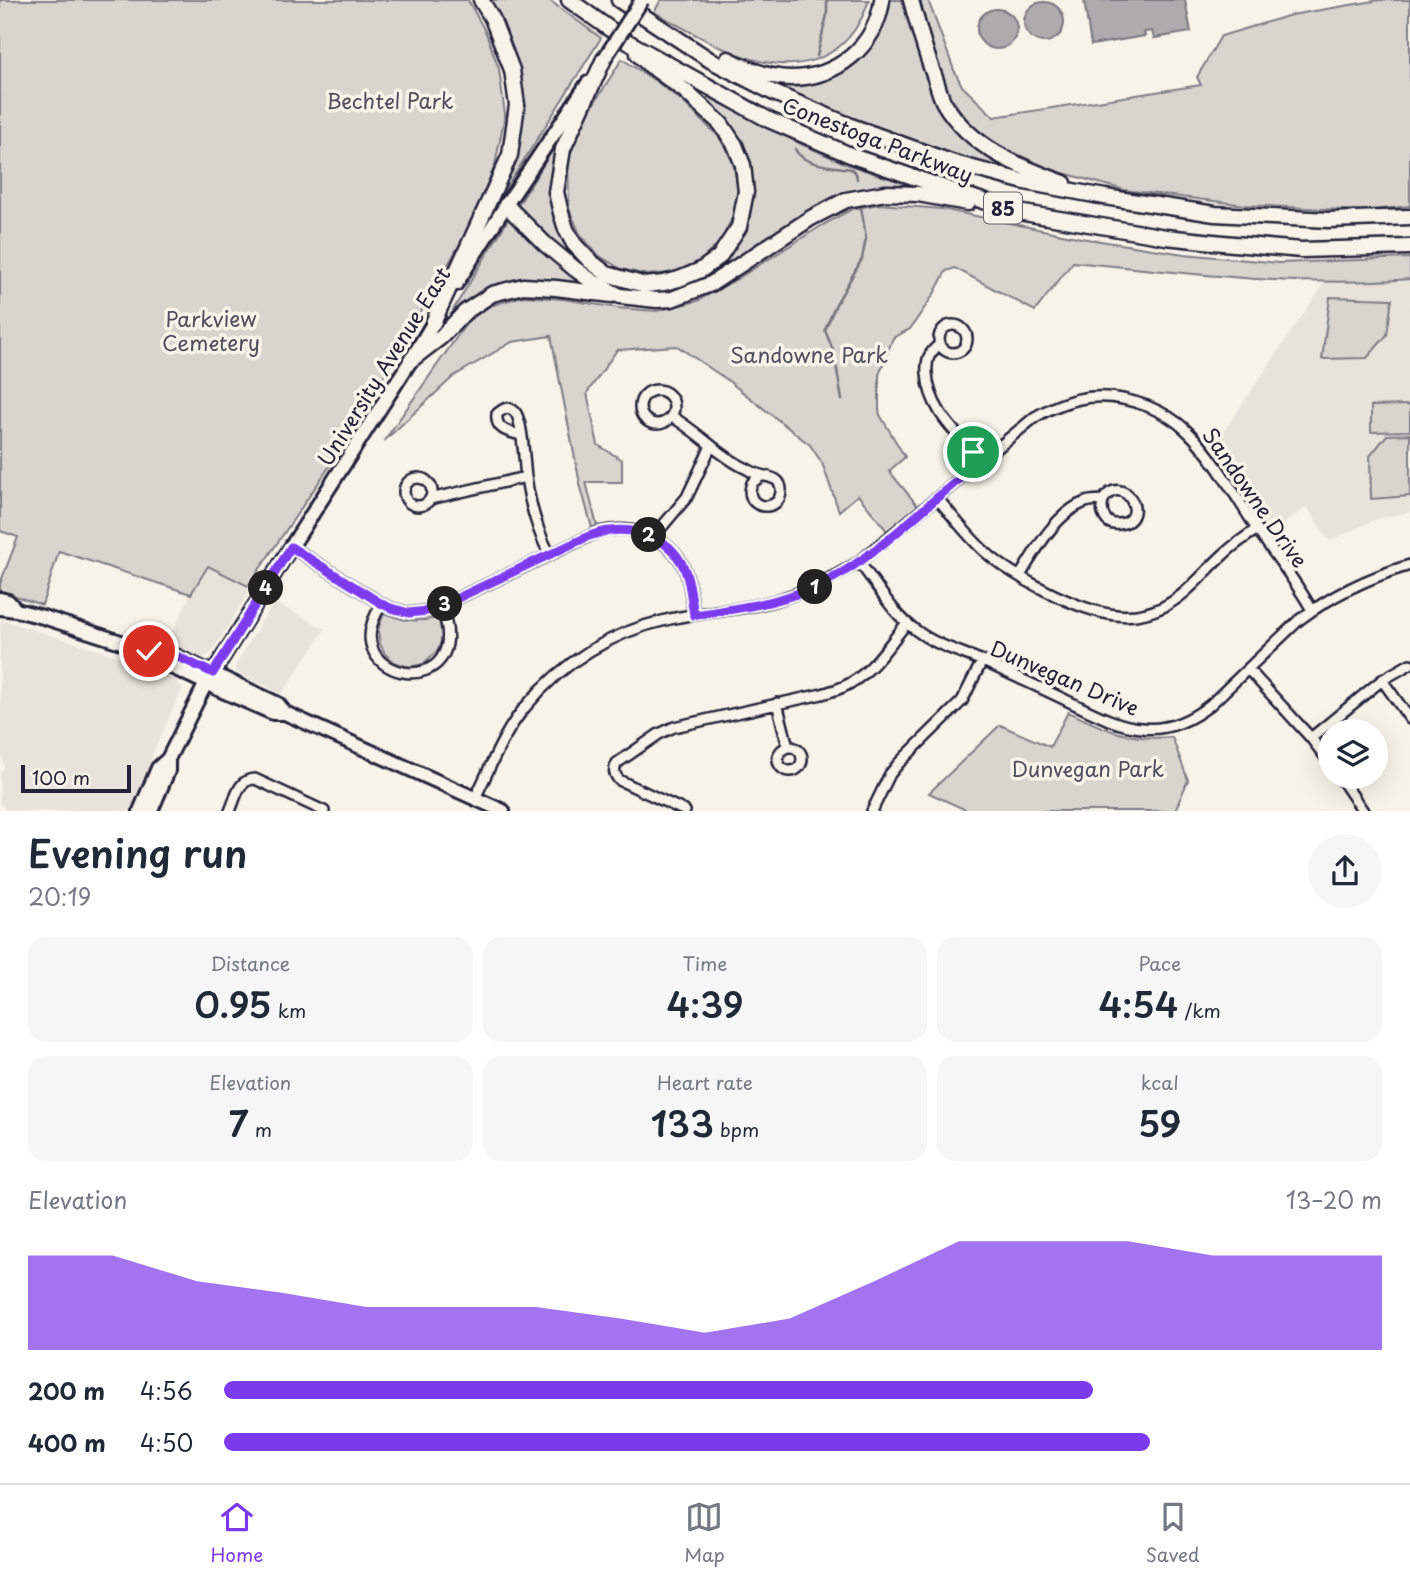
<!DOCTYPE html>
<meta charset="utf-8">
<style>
:root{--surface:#fff;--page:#f6f6f7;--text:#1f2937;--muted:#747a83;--line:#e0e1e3;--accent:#7c3aed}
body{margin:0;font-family:"Playpen Sans",sans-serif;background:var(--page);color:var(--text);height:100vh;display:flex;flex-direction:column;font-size:26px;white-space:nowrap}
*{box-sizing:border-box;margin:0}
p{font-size:23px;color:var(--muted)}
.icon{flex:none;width:38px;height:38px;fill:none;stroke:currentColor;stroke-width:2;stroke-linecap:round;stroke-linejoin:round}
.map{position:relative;height:811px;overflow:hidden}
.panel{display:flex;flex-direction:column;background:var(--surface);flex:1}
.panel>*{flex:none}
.tools{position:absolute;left:1318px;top:719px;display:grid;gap:14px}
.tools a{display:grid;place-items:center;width:70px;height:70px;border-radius:50%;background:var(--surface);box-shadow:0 7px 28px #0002;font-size:35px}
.scale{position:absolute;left:21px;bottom:18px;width:110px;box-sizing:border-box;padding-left:7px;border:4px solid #22223b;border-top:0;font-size:19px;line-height:24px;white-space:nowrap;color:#22223b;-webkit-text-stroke:5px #f7f3e8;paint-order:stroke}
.pin{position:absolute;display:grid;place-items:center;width:60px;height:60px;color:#fff;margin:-30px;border:4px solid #fff;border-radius:50%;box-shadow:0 2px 7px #0007}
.km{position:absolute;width:35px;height:35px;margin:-18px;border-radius:50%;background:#222;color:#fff;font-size:19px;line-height:35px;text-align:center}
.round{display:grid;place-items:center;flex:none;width:74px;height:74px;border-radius:37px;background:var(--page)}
.summary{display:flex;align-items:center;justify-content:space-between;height:119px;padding:0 28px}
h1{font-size:38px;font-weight:600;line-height:52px}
.metrics{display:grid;grid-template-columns:repeat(3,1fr);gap:10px;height:119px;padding:7px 28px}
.metrics div{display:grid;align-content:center;border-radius:18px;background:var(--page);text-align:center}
.metrics b{font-size:35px;font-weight:600}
.metrics small{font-size:19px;font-weight:400}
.metrics p{font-size:19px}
.chart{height:196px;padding:14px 28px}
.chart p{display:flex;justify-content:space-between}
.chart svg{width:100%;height:126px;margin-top:7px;fill:var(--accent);opacity:.7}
ul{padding:0 28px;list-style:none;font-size:23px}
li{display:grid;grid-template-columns:112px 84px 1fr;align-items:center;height:52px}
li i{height:18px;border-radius:9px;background:var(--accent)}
.dock{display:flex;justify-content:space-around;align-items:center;height:98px;border-top:2px solid var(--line);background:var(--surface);font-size:19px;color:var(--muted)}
.dock a{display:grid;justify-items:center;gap:4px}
.dock .active{color:var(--accent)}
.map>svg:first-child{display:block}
.built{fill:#e7e3db}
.green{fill:#d8d5cf;stroke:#7d7c85;stroke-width:2}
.water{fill:#aeabad;stroke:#76747f;stroke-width:2}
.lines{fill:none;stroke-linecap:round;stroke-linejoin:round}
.stream{stroke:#76747f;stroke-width:2.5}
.minor-casing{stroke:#22223b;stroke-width:14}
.major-casing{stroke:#22223b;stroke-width:18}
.highway-casing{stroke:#22223b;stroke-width:19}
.minor{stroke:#f7f3e8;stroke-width:9}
.major{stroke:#f7f3e8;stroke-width:12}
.highway{stroke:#f7f3e8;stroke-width:14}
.major-bridge-casing{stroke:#22223b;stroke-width:18;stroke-linecap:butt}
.major-bridge{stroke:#f7f3e8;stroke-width:12}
.route-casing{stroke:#fff;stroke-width:14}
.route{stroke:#7c3aed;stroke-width:9}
.labels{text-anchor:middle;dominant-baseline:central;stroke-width:7;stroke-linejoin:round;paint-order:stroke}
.shield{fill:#f7f3e8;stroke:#62616f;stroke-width:2}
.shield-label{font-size:19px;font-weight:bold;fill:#22223b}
.park-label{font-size:21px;fill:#504f60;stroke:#f7f3e8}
.street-label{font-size:21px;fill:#22223b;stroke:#f7f3e8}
</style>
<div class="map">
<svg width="1410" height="811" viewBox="0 0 1410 811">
<rect width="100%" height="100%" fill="#f7f3e8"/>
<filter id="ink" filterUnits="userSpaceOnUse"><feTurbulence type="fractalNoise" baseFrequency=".0143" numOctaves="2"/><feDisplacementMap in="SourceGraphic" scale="14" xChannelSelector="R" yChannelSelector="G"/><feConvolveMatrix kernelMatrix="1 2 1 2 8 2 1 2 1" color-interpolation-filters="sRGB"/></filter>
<g filter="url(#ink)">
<path class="built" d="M1410 279V512L1377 519 1329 541 1307 507 1272 532 1214 446 1325 282 1380 281Z
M207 566 251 589 211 653 203 658H196L166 645 191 594Z
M274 602 325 629 282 694 237 673 235 668 236 664Z
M2 620 156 668 171 674 170 677 177 680 179 685 183 687 155 748 133 811H7L0 803V774L4 767 0 744V625Z"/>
<path class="green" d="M0 0H468L486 33 499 69 505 115 495 165 468 230 342 448 248 586 208 566 191 594 59 551 42 605 0 591V584L18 537 0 531Z
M485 0H549L601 38 498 201 494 199 521 107Z
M661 0H869C862 21 852 39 833 51 776 88 705 39 654 12Z
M888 0H907L943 109 1007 165 1005 170 923 145 851 118 779 87 780 84C792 84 806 85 818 82 852 75 889 35 888 0Z
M918 0H928L954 70 962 86 994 117 1201 85 1197 77 1221 36 1291 15 1380 0H1410V206L1363 211 1246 205 1124 190 1024 162 974 129 950 97 938 67Z
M622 59 657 82 682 101 719 137 733 162 738 189 733 216 721 241 701 260 676 272 648 275 621 269 598 255 580 234 569 209 568 156 583 121Z
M708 97 801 144 849 165 917 187 916 191 858 192 688 290 649 298 625 294 569 259 517 207 555 146 553 168 582 260 655 291 680 286 705 275 726 257 742 235 750 216 753 179 746 151 728 122 705 100Z
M879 204 942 209 1081 238 1184 254 1279 263 1410 258V279C1297 288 1185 273 1073 262L1035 311 955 268 946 271 934 294 910 329 893 338 879 375V410L880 415 905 457 889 471 918 506 887 531 858 495 839 511 822 463 810 445 726 379 677 346 617 350 587 393 598 445 622 460V482H586L597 526 592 528 580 484 551 336 512 342 454 376 384 441 468 321 490 306 523 296 563 299 618 308 657 311 697 301 737 279 821 226 852 209Z
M509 218 548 256 586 286 548 283 458 312 453 310Z
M1330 297 1392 299 1387 335 1367 358 1322 359Z
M1410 405V431L1371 432V406Z
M1410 434V496L1371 499 1370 456 1387 435Z
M384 613C407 622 414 622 438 618L443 636 438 650 423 664 409 667 394 662 385 654 380 644 378 630Z
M1068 712C1107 730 1127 741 1172 737L1188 780 1175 811H968L929 793 1000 725 1050 747Z"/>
<path class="water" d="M1084 0H1185L1191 32 1154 38 1152 31 1144 32 1145 36 1091 45Z
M1024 22a20 20 0 1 1 40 0a20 20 0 1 1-40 0Z
M977 29a20 20 0 1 1 40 0a20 20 0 1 1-40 0Z"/>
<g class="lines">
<path class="stream" d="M817 56 827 15V0
M795 149C803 166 834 166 851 169L856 173 857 179
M842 400 834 353 825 330 836 304 862 259 866 238 861 207"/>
<g class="minor-casing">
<path id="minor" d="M939 339a14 14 0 1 1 28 0a14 14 0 1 1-28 0Z
M940 344C929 353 926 359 927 373 929 411 958 434 981 461
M640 407a17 17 0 1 1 34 0a17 17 0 1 1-34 0Z
M671 416C697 431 717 454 743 467 748 469 753 473 758 474 768 478 782 476 781 492 780 507 760 511 752 499 749 493 750 489 752 483L761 476
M521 435C509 432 495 430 497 414 503 409 508 405 515 412 523 421 524 463 526 477 530 504 537 531 550 555
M404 492a14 14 0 1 1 28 0a14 14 0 1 1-28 0Z
M937 498C952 515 966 534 983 550 1011 576 1078 611 1116 615 1132 617 1148 614 1163 607 1187 595 1203 573 1223 555 1233 545 1246 537 1257 529
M430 499 526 477
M655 538 661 528 687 497 711 446
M291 547 382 604 391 608 409 613 427 611 441 606 598 532C629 525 663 533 681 562 690 577 691 598 694 615
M859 562C878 586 892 614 917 631 937 646 962 652 985 662 1014 676 1043 689 1072 703 1093 713 1117 726 1141 728 1167 731 1190 721 1210 705L1299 620C1332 595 1370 577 1410 565
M1020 576C1035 551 1057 511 1086 502 1091 500 1097 501 1103 500 1124 470 1152 521 1119 524 1105 526 1100 512 1103 500
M382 604C328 684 480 706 441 606
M1248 669 1311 738 1330 763
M1382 680 1410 719
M777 703 788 747
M1311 738 1382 680 1410 664
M778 759a12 12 0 1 1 24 0a12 12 0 1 1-24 0Z
M1340 777 1363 811
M475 798C491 767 503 732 527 705 563 662 612 632 666 620 703 611 741 611 777 600 807 591 833 578 859 562L1035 417C1073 395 1105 390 1147 406 1162 412 1175 419 1187 431 1212 454 1236 497 1255 526 1274 554 1296 581 1312 610
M230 811C236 798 238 779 255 779L324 811
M685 811 619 780C614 774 613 770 617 763L659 734 674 727 822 694C829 692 836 690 843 687 871 675 888 645 907 623
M872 811 890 774 899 763 962 701 982 661"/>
</g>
<g class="major-casing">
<path id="major" d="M456 284 506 205 588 83
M0 599 8 601 16 610
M0 608 16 610 43 617 149 651 163 650 278 704 285 713
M149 651 159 661 225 692 273 713H285L503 811
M140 811 158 768 168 759 203 689 291 547 411 360 438 315
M151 811 168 771V759"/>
</g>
<g class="highway-casing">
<path id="highway" d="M569 0 628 42 769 120 855 157 1012 211 1166 237 1223 243 1301 250 1410 247
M619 0 710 60 774 93 851 126 954 163 1025 182 1105 197 1215 214 1329 220 1410 217
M911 0C918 26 925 52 935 78 938 86 940 96 944 103 971 148 1018 166 1064 183
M604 59 563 149 556 192 561 213 566 229 574 244 590 261 607 274 645 285 664 283 679 279 701 270 719 257 739 227 746 192 743 165 735 145 721 124 684 90 647 63 638 54
M728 59C747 69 769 78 791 78 837 78 876 46 882 0
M506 205 545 244 575 269 593 282 620 296 657 300 672 299 711 284 811 218 846 200 885 193 918 194 968 203
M433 323 510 155 517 105 512 70 492 18 481 0
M411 360 441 337 465 312 492 294 523 286 556 288 612 295"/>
</g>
<use href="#minor" class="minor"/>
<use href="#major" class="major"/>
<use href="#highway" class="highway"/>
<g class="major-bridge-casing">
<path id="major-bridge" d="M604 59 642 0"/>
</g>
<use href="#major-bridge" class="major-bridge"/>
</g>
</g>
<g class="lines" filter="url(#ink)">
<g class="route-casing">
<path id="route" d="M149 651 163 650 213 673 291 547 382 604 391 608 409 613 427 611 441 606 589 536C621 524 662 530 681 562 690 577 691 598 694 615 741 608 790 602 833 578 866 560 895 534 923 510 942 493 962 477 981 461L973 452"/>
</g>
<use href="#route" class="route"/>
</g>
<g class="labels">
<rect class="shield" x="984" y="192.5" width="38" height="31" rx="5"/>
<g class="shield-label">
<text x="1003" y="208">85</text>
</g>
<g class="park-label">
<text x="390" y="100">Bechtel Park</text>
<text x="211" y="318">Parkview<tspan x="211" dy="24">Cemetery</tspan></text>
<text x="809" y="354">Sandowne Park</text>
<text x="1088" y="768">Dunvegan Park</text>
</g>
<g class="street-label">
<text transform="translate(878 139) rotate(21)">Conestoga Parkway</text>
<text transform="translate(383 366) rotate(-58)">University Avenue East</text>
<text transform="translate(1256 497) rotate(55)">Sandowne Drive</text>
<text transform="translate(1065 677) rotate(23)">Dunvegan Drive</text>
</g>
</g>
</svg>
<div class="tools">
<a><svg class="icon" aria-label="layers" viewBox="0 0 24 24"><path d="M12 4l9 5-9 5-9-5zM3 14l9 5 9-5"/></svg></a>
</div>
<div class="scale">100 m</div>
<div class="pin" style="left:973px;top:452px;background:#1e9e55"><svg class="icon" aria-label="arrive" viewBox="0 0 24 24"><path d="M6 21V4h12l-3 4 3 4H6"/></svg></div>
<div class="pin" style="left:149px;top:651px;background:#d93025"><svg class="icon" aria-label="check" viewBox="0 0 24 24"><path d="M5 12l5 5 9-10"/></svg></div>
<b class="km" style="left:815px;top:587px">1</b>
<b class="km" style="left:649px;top:535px">2</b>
<b class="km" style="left:445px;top:604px">3</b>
<b class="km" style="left:266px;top:588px">4</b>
</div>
<section class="panel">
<div class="summary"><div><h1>Evening run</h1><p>20:19</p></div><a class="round"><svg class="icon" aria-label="share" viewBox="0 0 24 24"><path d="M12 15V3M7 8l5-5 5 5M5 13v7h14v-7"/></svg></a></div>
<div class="metrics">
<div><p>Distance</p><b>0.95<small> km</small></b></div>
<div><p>Time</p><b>4:39</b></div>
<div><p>Pace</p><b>4:54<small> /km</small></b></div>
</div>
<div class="metrics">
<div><p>Elevation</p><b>7<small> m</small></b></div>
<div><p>Heart rate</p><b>133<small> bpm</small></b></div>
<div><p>kcal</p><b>59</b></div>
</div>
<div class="chart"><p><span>Elevation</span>13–20 m</p>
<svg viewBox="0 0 160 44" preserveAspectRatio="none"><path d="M0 44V11L10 11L20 20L30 24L40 29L50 29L60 29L70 33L80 38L90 33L100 20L110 6L120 6L130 6L140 11L150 11L160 11V44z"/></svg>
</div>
<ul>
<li><b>200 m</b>4:56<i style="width:75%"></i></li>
<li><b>400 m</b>4:50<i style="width:80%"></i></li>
</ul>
</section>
<nav class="dock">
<a class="active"><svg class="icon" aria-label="home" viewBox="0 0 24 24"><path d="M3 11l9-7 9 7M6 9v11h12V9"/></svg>Home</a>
<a><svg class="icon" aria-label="map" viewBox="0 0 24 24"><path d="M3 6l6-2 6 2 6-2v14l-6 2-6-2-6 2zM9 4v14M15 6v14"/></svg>Map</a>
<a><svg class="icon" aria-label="saved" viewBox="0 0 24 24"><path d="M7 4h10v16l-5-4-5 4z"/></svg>Saved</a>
</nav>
